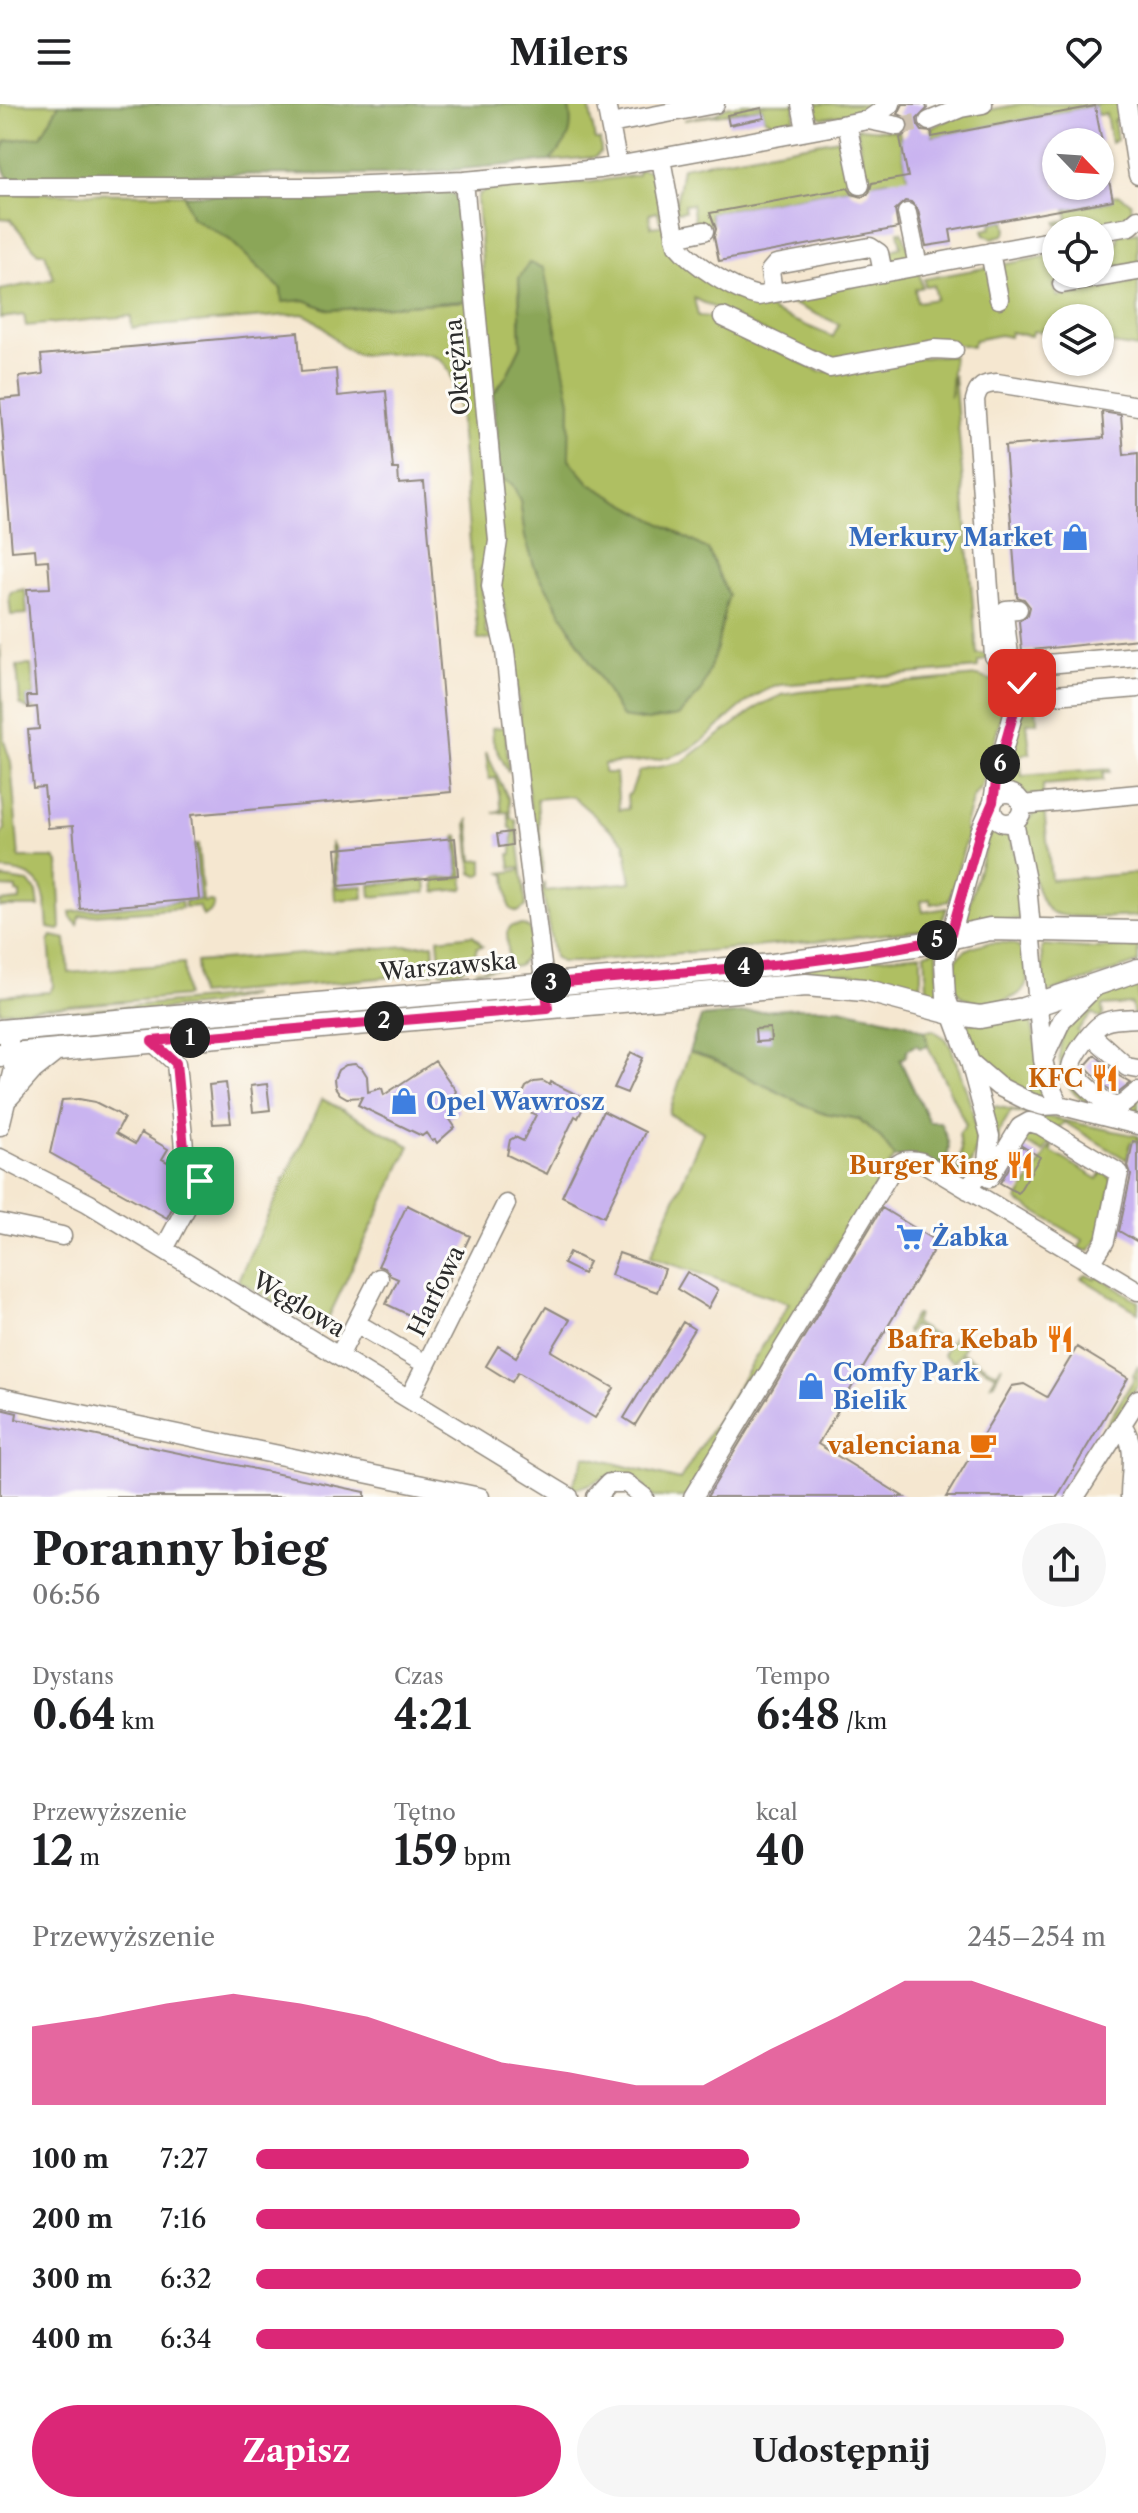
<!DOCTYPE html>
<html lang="pl">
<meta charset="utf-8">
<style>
:root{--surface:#fff;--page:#f6f6f6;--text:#202124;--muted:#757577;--accent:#db2777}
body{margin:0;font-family:"Libre Caslon Text",serif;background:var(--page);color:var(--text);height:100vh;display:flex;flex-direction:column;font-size:30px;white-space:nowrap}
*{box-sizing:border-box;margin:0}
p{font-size:26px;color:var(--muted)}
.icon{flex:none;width:44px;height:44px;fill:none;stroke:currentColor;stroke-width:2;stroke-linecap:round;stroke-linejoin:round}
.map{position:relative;height:1393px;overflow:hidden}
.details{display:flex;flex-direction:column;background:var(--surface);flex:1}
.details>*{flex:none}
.needle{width:52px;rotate:115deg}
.buttons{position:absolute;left:1042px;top:24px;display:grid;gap:16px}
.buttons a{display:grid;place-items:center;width:72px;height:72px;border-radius:50%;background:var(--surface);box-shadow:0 2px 6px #0004;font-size:40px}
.pin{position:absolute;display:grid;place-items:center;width:68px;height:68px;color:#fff;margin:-34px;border-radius:16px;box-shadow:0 4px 12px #0006}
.km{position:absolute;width:40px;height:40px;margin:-20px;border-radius:50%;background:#222;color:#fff;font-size:22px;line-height:40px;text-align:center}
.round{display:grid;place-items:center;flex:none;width:84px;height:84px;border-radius:42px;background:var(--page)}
.summary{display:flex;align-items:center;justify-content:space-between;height:136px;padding:0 32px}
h1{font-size:44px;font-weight:700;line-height:60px}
.metrics{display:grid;grid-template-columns:repeat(3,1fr);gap:12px;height:136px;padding:8px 32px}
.metrics div{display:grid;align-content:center}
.metrics b{font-size:40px;font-weight:700}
.metrics small{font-size:22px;font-weight:400}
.metrics p{font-size:22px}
.chart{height:224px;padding:16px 32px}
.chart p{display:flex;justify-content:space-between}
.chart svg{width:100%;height:144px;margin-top:8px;fill:var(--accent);opacity:.7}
.button{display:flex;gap:16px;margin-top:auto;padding:16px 32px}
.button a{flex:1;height:92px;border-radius:48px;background:var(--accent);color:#fff;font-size:32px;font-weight:700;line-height:92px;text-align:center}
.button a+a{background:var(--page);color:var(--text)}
ul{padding:0 32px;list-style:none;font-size:26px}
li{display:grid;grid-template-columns:128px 96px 1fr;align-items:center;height:60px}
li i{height:20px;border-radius:10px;background:var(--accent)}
header{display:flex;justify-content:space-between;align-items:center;height:104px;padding:0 32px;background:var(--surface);font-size:36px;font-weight:700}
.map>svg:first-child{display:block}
.green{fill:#afbf62;stroke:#6d7546;stroke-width:2}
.forest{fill:#8ba658;stroke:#5b6842;stroke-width:2}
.building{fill:#c9b4f0}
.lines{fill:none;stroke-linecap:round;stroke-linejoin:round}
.minor-tunnel{stroke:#cdc1af;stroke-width:18;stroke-dasharray:18 9;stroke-linecap:butt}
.minor-casing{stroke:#90897e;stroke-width:21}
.major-casing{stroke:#90897e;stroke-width:25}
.minor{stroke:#fff;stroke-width:18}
.major{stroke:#fff;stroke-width:22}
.route-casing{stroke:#fff;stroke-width:16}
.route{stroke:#db2777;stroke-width:10}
.labels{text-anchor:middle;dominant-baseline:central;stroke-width:6;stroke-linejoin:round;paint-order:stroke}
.street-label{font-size:24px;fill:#2b2b2b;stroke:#fdfcf7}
.shop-label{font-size:24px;font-weight:bold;fill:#366cbe;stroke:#fdfcf7;text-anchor:start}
.food-label{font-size:24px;font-weight:bold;fill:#c56008;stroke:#fdfcf7;text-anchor:end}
</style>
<header><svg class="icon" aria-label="menu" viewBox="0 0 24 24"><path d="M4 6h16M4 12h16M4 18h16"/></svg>Milers<svg class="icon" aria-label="heart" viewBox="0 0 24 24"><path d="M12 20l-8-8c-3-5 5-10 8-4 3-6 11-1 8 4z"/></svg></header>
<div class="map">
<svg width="1138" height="1393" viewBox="0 0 1138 1393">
<rect width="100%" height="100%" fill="#fdfcf7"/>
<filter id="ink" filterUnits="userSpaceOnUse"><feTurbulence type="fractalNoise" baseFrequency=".0125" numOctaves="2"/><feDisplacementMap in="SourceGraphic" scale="16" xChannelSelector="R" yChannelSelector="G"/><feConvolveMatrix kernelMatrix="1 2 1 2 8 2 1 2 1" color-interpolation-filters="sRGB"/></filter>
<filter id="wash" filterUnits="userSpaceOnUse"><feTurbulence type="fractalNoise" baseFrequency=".006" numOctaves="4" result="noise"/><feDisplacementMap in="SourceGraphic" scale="32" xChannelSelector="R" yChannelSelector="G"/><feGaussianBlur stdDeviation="1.8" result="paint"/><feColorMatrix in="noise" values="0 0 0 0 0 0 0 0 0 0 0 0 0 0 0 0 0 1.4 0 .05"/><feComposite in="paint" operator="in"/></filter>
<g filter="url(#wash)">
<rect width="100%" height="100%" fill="#f5e7d0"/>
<path class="green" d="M0 0H59L41 33 6 37 0 48Z
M568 0H589L595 36H600L601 48 595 53 550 57C568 36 575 29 568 0Z
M744 0H795L794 13 790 18 775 20 764 14 762 4 684 16 715 10 726 3Z
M810 0H872L863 7 823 14 813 8Z
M1021 0H1121L1123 14 1114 16 1117 36 1111 39 1106 10 1097 11 1095 2 933 33 931 24 956 12Z
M857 24 899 27 910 85 888 76 866 80Z
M845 34 854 83 710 109 712 120 696 125 692 100 684 101 685 107 677 108 676 101 682 63Z
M638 66H647L655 70 666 117 660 118 658 108 649 110 651 123 666 121 670 144 764 197 774 208 833 233 839 220 791 199 778 202 773 196 919 168 922 183 915 185 917 198 936 195 933 181 925 182 924 175 1049 152 1048 144 1056 143V170H1067L1058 172 1060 179 1054 182 1058 193 1065 191 1066 193 1131 179V175L1138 172V244L1100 238V214H1056V226L1042 224 1041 228 1032 227 1031 232 1010 228 1009 233 1000 231 975 236 972 243 939 238 824 256 694 194 698 212 710 213 820 268 936 252H953L950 294 954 271 977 550H987V555L978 558V564L780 581C744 591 724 622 695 642 669 659 634 657 604 660V669H616L619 706 628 705 627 691 630 690 639 667 682 658 762 600 782 591 800 588 978 572 997 578 994 582 1001 591 1003 606 981 683 973 693 965 721 967 732 949 797 931 800 930 795 921 797 923 808 947 804 942 816 930 825 823 837 575 858H561L554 853 542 784 544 780 545 787 631 778 625 738 572 692 537 695 543 769 540 767 525 667 513 544 500 485 499 374 512 380 520 396 525 433 535 464 622 613 708 446 590 380 568 355 570 297 519 174 521 242 507 271 493 291 477 96 479 90 487 86 592 78 638 71Z
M0 89 184 90 192 113 230 136 282 185V198L305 196 329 206 469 197 489 437 486 461 480 466 486 529 496 535 478 536 459 307C450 245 439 248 381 250 373 250 363 252 356 250 335 243 324 216 302 210L132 224 131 212 26 222 24 211 0 214V186L54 175 45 149H38L10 115 0 114Z
M1120 91 1131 99 1132 106 1118 119 1088 124V115L1057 121 1056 118 1068 116 1066 105 1112 97V92Z
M1005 116 1007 126 1004 131 992 134 985 131 983 126 992 124 991 119Z
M898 127H902L910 150 907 156 896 159 889 152 892 146 901 143Z
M1138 128V160L1100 165 1102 159 1100 138 1101 142 1118 139V131Z
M25 485 27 510 11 511 9 492 11 488Z
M0 541 4 637 11 658 19 754H54L58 758 61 824 59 826 48 824C45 786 45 767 0 766V732L5 725 0 672Z
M31 561 34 592 27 593 28 603 35 605H27L20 600 17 562Z
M1036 599 1037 618 1027 619 1030 649 1020 651 1022 672 1110 665V668H1103V676L1043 681V691C1000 695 1008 661 1015 634 1017 625 1018 611 1025 604 1028 600 1031 600 1036 599Z
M505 623 509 668H508L493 637 492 624Z
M486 648 509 696 511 714 516 716 526 802 518 808 512 806 509 802 506 771 502 769 520 766V763L511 764 509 750H512L513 725 510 724 508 708 493 709 502 706 496 674 489 675Z
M1044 704 1051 776 1138 769V812C1118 813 1067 816 1051 808 1038 801 1021 734 1026 720 1029 713 1037 707 1044 704Z
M469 716 473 757 483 756V769L478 772 472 769 467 719Z
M1004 725C1020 743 1019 791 1021 815L963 821 989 730Z
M456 732H459L464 782 463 785 435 788 434 775 459 773Z
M331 738 334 743 337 784 363 782 364 794 335 796Z
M198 740 203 798 211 797 214 800 211 807 203 812 199 802 185 803V797L199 796 195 741Z
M1 774 28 778 37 788 39 803H0V798L20 796V789L16 788V784L0 783Z
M426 776 427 788 371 793 370 781Z
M181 797 182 804 80 812 78 821 71 814 70 808 80 807Z
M523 821 530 825 534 850H529L518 862 475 867 509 862 507 828 511 822Z
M473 831 483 842 477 843C473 864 461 870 441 868L438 835Z
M52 832 66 835 69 869 184 859 186 892 0 908V892L50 888 53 882 49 837Z
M988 839C1011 837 1024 837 1026 864 1027 873 1029 880 1022 887 1008 902 958 906 954 879 950 853 964 842 988 839Z
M433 840 435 866 433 869 199 891 196 858Z
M1044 841 1085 844 1138 843V859L1045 890 1041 844Z
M937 846 939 888 935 890 929 888 927 884 925 849Z
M921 850V886L878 873 816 867 724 880 591 893 590 883Z
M1138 882V909L1133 910 1132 900 1102 902 1103 912 1100 915 1093 909 1077 927 1083 932 1071 949 1092 997 1138 992V1009L1130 1007 1128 1011C1115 1007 1099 1006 1087 999 1049 976 1052 927 1086 902 1100 891 1122 887 1138 882Z
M252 891 207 901 0 920V914Z
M1030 912 1048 995 1016 987 978 954 964 920Z
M933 926 946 935 951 943C961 974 996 1047 961 1069H958L961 1046 959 1030 966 1021 928 942 925 927Z
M689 948 711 955 819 1008 859 1015 881 1034 895 1053 825 1158 687 1393H653C647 1387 642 1378 635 1373 613 1360 593 1385 571 1384L585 1352 680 1376 789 1199 650 1153 703 1028 669 1010Z
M322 995 410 1042 322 1227 238 1176Z
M995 1002 1138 1032V1039L1131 1038 1127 1056 1064 1018 1057 1026 1033 1011 1011 1007 999 1028 996 1051 991 1004Z
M1032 1026 1051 1036 1043 1049 1019 1036 1024 1029Z
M1052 1040V1048L1098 1075 1103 1067 1112 1076 1102 1130 1089 1147 1078 1145 1083 1136 1017 1097Z
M1086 1171 1096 1175 1098 1172 1138 1197V1208L1081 1174Z
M915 1211H918L914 1219 949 1240 954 1232 966 1239 961 1248 997 1269 1002 1261 994 1279 991 1280 996 1271 960 1250 954 1258 943 1251 947 1242 913 1222 907 1230 906 1226Z
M1138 1261V1280L1097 1348 1093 1346 1094 1342 1135 1273 1133 1271Z"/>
<path class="forest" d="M59 0H568C575 29 569 36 550 57L407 70 91 71V73L8 74C0 60 0 52 6 37L41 32Z
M445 86 453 90 460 99 466 197 329 206 305 196 282 198 281 185 230 136 191 113 184 91Z
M529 159 544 164 570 297 569 355 590 380 708 446 728 491 717 544 701 588 678 612 648 617 622 613 535 464 525 433 520 396 512 380 499 374 493 291 507 271 521 242 519 174Z
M796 904H840L906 919 925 927 928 942 920 944 916 941 907 946 906 952 900 956 929 1018H940C948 1035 955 1048 940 1062L895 1053 881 1034 859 1015 819 1008 711 955 689 948 701 913Z"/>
<g id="blocks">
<path class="building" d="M903 0H926L927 5 917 15 918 21 922 27 932 28V33L1095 2 1102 38H1056V82H1100V58L1105 57 1113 96 950 126 952 138 926 142 918 106 911 98 905 97 895 106 898 124 719 157 714 133 716 125 710 109 848 84 852 90 862 93 869 89 872 79 908 73 900 34 907 29 910 19 905 13 898 10Z
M762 4 764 14 729 21 727 11Z
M298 228 301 268 336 265 338 292 386 287 393 365H398L399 380 424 378 451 688 191 711 199 795 80 805 73 722 48 724 44 683 33 684 28 626 39 625 37 603 28 604 27 592H36L27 485 50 484 48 456 36 457 35 445 12 447 0 295 21 293 19 273 43 270 41 251Z
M1102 308 1121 311 1124 351 1138 349V535L1022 547 1019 517 1028 511 1030 503 1024 495 1017 493 1005 342 1104 334Z
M511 728 512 741 499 743 497 730Z
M455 734 458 771 339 782 336 745Z
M770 924 771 937 756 938 755 925Z
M631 948 643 954 627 989 614 984Z
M1095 951 1119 972 1131 979 1117 990 1106 983 1085 962Z
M435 957 456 987 452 996 459 1007 449 1014 455 1023 437 1039 435 1036 432 1037 426 1029 422 1032 358 1001 362 993 347 994 340 990 335 983 334 975 338 966 346 961 355 960 362 964 367 972 368 988 382 984 384 991Z
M543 977 550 981 551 978 584 994 583 997 586 998 578 1014 575 1012 547 1070 507 1051 510 1036 515 1033 523 1037 536 1011 528 1007 523 1000 522 991 526 983 534 978Z
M226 979 231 1019 213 1020 209 981Z
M267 980 270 1006 253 1008 250 982Z
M79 995 95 998 117 1009 124 1014 116 1029 135 1040 141 1029 168 1045 162 1055 184 1067 188 1074 167 1114 50 1049 62 996Z
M603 1007 645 1028 604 1113 562 1092Z
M1133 1037 1138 1038V1138L1119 1127 1131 1071 1128 1062Z
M1022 1042 1040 1053 1018 1089 1000 1079Z
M407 1101 470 1132 428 1220 386 1200 398 1175 391 1172 385 1164 378 1162Z
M882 1104 938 1138 818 1340 904 1393H707Z
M569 1148 589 1158 583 1170 563 1160Z
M619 1149 665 1165 657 1188 611 1171Z
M687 1168 718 1186 708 1204 677 1185Z
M546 1203 570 1216 551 1247 614 1284 595 1314 518 1268 512 1278 486 1262 498 1242 516 1253Z
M683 1218 694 1225 635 1321 624 1314Z
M1077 1243 1128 1274 1057 1393H946L1012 1282 1024 1280 1047 1293Z
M0 1305 17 1309 16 1315 365 1388V1393H0Z"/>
</g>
</g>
<g filter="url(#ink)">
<use href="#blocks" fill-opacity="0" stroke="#90897e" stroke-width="2"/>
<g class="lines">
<path class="minor-tunnel" d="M898 22 929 17"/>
<g class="minor-casing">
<path id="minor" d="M606 0 618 62
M801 0 806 26
M1127 0 1138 71
M868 16 891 0
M929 17 961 4 983 0
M610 20 715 0
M847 20 860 81
M661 55 677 141C693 160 735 188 759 192L1056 136
M464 77 600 65 868 16 898 22
M0 83H319L464 77 498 437 491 482 505 547 520 686 546 892
M907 109 918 162
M1100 127 1130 122 1138 115
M675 133 704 127
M990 148 999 195
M1062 180 1138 167
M773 189 770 167 776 160 870 143 879 149 883 169
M723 213 830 264 934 245 954 246
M1005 564 1009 551 1004 510 1006 506 1018 505
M1022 579 994 552 975 296C978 282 984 280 997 279L1138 302
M1019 594 1138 584
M992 704a15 15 0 1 1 30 0a15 15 0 1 1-30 0Z
M1022 701 1138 690
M1014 718 1027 781 1043 956 1048 977 1059 1001
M1138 914C1128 915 1115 914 1105 918 1094 922 1073 952 1071 963 1076 973 1105 1002 1116 1002 1125 1002 1131 992 1138 988
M1091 931 1127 963 1138 965
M152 937 176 959 184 1044 201 1072 198 1082 164 1145
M1044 954 1062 916 1096 882
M970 958 998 982 1030 998 1043 1002 1059 1001 1138 1021
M0 1022 14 965 9 950V927
M0 1054 88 1099 569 1393
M989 1074 1020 1023 1029 1018 1040 1021 1119 1069 1105 1137 1091 1159
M968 1086 987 1057 990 1032 970 958 946 893 944 857 980 728 993 698 998 665 1022 579 1025 571 1036 561 1138 552
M0 1119 62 1132
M356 1219 417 1255
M339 1252 379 1174
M0 1293 480 1393
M409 1295 506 1100
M1122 1321C1138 1344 1130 1366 1130 1393
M596 1393 609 1379H626L644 1393
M693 1393 891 1067C900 1056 907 1054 922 1058L1138 1187
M1075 1393 1138 1295"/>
</g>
<g class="major-casing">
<path id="major" d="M0 927 773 861 921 840 990 825 1138 828
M0 951 806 881 864 886 951 909 980 913 1023 905 1138 866
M9 991 32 965 56 946"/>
</g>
<use href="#minor" class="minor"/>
<use href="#major" class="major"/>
</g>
</g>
<g class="lines" filter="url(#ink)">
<g class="route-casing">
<path id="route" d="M200 1077V1066L184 1044 176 959 152 937 548 904 545 880C680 867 818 864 950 833L980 728 993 698 998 665 1022 579"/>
</g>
<use href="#route" class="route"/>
</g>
<defs>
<g id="shop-bare" transform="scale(2.16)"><path d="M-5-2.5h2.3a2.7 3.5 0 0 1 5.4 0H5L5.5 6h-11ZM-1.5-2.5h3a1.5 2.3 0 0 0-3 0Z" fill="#3f7fe0" stroke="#fdfcf7" stroke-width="2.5" paint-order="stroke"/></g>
<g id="restaurant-bare" transform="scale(2.16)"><path d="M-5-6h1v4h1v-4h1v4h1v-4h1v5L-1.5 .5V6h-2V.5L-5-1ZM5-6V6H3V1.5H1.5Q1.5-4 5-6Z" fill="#e8710a" stroke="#fdfcf7" stroke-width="2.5" paint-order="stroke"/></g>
<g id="supermarket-bare" transform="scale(2.16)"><path d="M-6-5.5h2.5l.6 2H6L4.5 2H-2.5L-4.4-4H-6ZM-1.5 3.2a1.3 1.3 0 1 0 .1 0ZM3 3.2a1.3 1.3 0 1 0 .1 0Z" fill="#3f7fe0" stroke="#fdfcf7" stroke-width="2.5" paint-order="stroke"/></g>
<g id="cafe-bare" transform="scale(2.16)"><path d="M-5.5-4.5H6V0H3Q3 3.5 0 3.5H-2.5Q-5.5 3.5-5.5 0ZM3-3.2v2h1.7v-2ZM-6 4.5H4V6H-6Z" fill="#e8710a" stroke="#fdfcf7" stroke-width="2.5" paint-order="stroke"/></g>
</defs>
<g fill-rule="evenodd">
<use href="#shop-bare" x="1075" y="433"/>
<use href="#restaurant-bare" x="1105" y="974"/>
<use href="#shop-bare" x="404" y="997"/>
<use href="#restaurant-bare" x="1020" y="1061"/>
<use href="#supermarket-bare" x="910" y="1133"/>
<use href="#restaurant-bare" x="1060" y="1235"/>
<use href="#shop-bare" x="811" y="1282"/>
<use href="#cafe-bare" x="983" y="1341"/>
</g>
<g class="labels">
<g class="street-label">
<text transform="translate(457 263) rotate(-95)">Okrężna</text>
<text transform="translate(448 862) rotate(-5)">Warszawska</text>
<text transform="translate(436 1187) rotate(-64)">Harfowa</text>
<text transform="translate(299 1200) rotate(31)">Węglowa</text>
</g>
<g class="shop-label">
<text x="1053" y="433" text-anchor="end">Merkury Market</text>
<text x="426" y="997">Opel Wawrosz</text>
<text x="932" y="1133">Żabka</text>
<text x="833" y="1268">Comfy Park<tspan x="833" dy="28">Bielik</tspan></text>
</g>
<g class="food-label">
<text x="1083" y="974">KFC</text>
<text x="998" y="1061">Burger King</text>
<text x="1038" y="1235">Bafra Kebab</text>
<text x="961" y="1341">valenciana</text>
</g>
</g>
</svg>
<div class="buttons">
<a><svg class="needle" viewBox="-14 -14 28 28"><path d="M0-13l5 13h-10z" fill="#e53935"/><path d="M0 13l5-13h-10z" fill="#757577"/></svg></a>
<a><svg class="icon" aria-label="locate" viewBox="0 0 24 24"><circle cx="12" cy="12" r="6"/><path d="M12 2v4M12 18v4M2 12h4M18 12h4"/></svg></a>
<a><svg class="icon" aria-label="layers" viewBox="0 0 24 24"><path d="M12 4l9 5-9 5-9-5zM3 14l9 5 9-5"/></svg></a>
</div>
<div class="pin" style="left:200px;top:1077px;background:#1e9e55"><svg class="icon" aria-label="arrive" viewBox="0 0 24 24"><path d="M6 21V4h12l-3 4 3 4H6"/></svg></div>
<div class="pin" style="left:1022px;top:579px;background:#d93025"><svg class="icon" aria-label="check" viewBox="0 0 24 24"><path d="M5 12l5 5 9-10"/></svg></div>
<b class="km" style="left:190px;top:934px">1</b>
<b class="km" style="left:384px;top:917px">2</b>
<b class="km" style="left:551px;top:879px">3</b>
<b class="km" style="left:744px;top:863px">4</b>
<b class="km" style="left:937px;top:836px">5</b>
<b class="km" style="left:1000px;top:660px">6</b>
</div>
<section class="details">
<div class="summary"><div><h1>Poranny bieg</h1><p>06:56</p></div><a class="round"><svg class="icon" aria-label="share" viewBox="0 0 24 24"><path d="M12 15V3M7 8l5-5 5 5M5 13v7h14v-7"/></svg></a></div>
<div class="metrics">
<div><p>Dystans</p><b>0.64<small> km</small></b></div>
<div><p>Czas</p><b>4:21</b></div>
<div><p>Tempo</p><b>6:48<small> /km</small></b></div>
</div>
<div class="metrics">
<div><p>Przewyższenie</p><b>12<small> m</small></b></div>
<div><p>Tętno</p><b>159<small> bpm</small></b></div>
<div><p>kcal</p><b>40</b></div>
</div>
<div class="chart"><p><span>Przewyższenie</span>245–254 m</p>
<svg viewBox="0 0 160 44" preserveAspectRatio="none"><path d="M0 44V20L10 17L20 13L30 10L40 13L50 17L60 24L70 31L80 34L90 38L100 38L110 27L120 17L130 6L140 6L150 13L160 20V44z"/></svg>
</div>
<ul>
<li><b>100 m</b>7:27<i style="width:58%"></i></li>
<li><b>200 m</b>7:16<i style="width:64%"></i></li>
<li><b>300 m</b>6:32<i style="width:97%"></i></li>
<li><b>400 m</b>6:34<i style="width:95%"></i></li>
</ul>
<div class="button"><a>Zapisz</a><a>Udostępnij</a></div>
</section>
